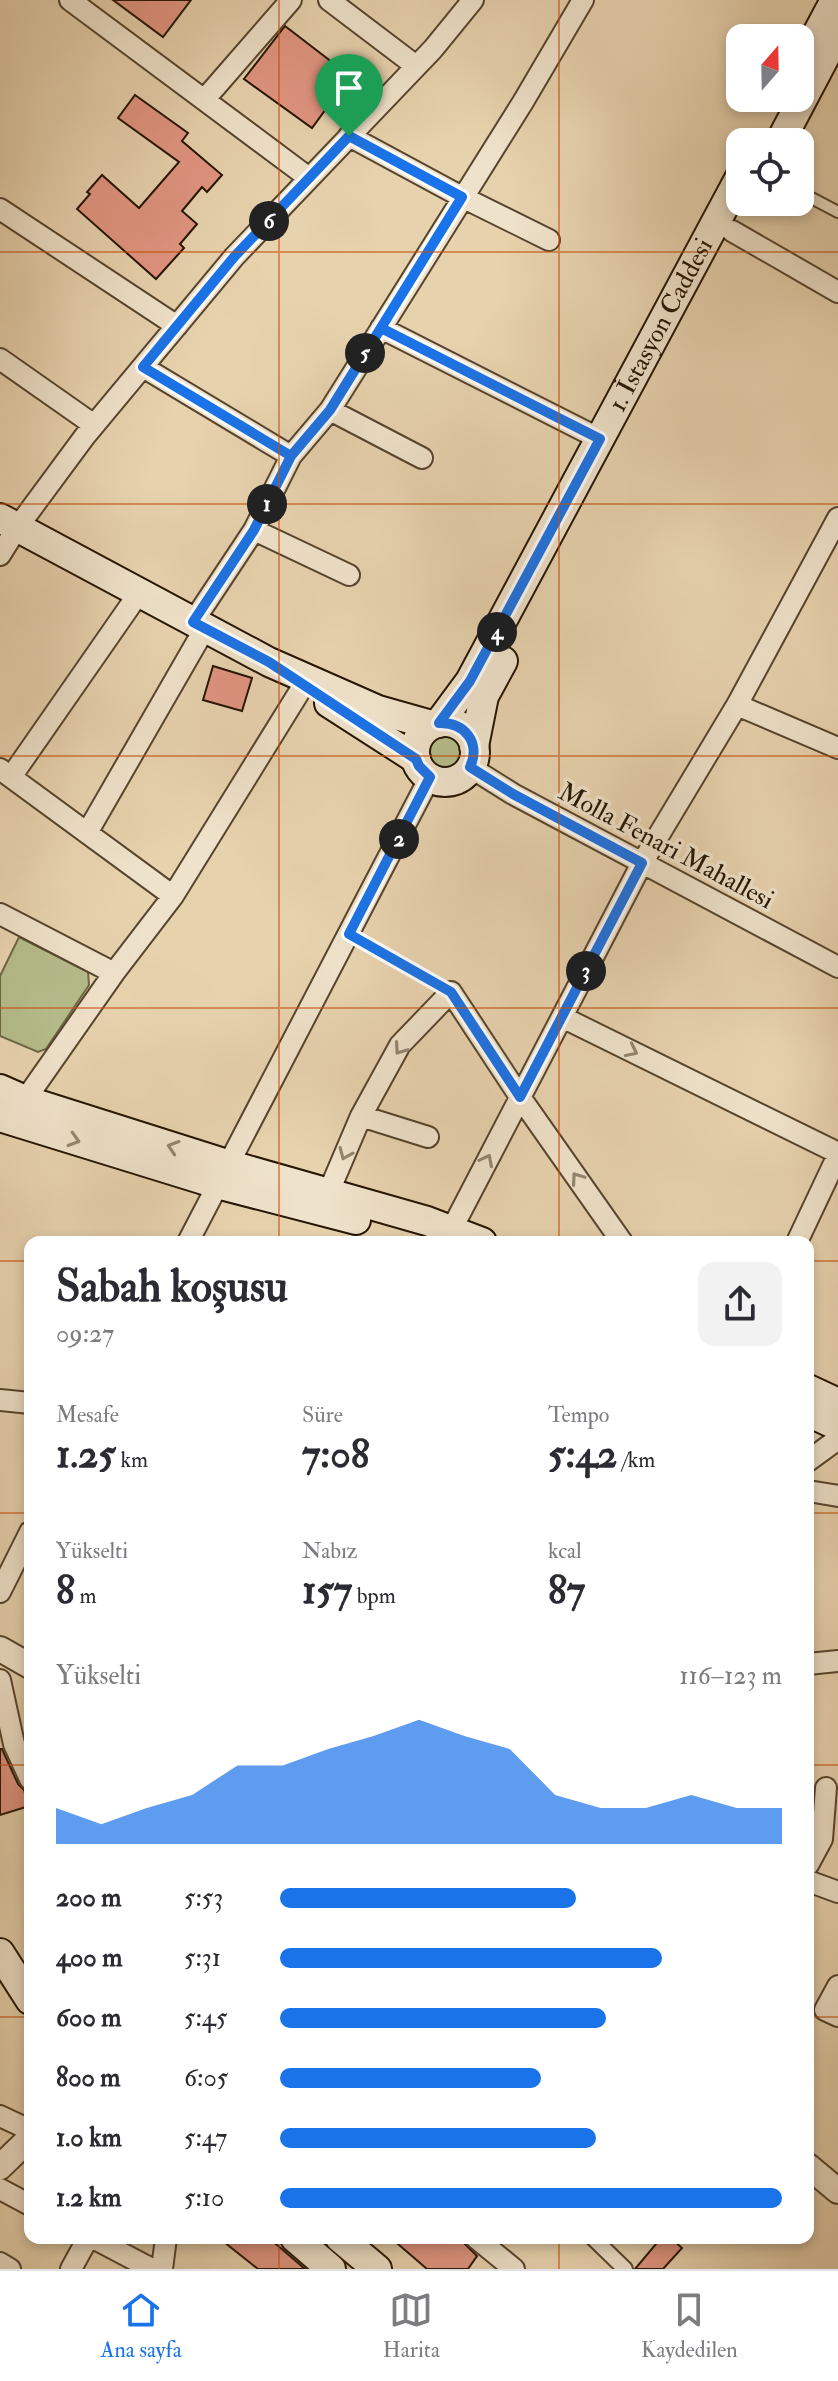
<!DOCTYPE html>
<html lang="tr">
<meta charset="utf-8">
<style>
:root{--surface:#fff;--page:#f2f2f3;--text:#2b2b33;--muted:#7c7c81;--line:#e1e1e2;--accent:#1a73e8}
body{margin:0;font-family:"IM FELL Double Pica",serif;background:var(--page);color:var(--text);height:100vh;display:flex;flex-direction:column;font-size:30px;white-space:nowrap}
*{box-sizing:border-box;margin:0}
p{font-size:26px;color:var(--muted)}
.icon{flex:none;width:44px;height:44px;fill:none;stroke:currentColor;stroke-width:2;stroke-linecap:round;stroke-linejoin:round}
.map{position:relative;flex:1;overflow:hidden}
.sheet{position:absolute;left:24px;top:1236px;width:790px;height:1008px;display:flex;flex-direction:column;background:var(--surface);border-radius:16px;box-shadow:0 4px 12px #0003}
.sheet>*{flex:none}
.needle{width:52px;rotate:20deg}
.tools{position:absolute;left:726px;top:24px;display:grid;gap:16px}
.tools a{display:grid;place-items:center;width:88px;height:88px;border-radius:16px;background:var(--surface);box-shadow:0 4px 12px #0003;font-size:40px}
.pin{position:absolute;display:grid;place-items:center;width:68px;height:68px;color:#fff;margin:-82px -34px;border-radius:50% 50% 50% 0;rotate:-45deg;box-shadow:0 0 8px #0007}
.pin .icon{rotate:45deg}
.km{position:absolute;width:40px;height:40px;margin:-20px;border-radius:50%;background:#222;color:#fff;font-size:22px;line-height:40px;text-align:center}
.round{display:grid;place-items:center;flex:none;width:84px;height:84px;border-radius:16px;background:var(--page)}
.summary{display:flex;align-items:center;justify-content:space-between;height:136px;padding:0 32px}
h1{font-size:44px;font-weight:700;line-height:60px}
.stats{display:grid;grid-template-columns:repeat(3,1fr);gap:12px;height:136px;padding:8px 32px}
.stats div{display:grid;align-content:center}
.stats b{font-size:40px;font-weight:700}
.stats small{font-size:22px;font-weight:400}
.stats p{font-size:22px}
.chart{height:224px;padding:16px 32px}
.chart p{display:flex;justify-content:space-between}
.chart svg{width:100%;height:144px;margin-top:8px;fill:var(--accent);opacity:.7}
ul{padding:0 32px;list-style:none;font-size:26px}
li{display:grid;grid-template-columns:128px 96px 1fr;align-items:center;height:60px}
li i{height:20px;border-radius:10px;background:var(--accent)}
.tabs{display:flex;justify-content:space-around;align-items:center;height:112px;border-top:2px solid var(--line);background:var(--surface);font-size:22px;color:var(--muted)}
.tabs a{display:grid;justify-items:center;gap:4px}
.tabs .active{color:var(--accent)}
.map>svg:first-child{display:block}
.green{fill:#b5bc8b;stroke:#6d6846;stroke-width:2}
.building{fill:#e19581;stroke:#251502;stroke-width:2}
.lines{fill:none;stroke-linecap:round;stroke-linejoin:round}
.service-casing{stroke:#56442d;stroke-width:14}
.pedestrian-casing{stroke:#56442d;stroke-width:18}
.minor-casing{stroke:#56442d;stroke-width:24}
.tertiary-casing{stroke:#56442d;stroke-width:28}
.secondary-casing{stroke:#251502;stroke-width:32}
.path{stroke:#251502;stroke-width:3;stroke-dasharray:2 4;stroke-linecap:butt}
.service{stroke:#efe2ca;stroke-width:10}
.pedestrian{stroke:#efe2ca;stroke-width:14}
.minor{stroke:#efe2ca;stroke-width:20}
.tertiary{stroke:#efe2ca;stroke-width:24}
.secondary{stroke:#efe2ca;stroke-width:28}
.oneway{stroke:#948670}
.route-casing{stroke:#fff;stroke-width:16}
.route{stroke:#1a73e8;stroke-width:10}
.grid{fill:none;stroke:#cb4f0a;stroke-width:2;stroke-opacity:0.55}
.labels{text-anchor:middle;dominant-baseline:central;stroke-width:7;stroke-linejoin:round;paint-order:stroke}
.street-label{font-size:26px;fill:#251502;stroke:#efe2ca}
</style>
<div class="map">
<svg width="838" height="2269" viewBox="0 0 838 2269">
<rect width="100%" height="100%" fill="#e7d2ae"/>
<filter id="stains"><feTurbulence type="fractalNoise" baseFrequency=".0025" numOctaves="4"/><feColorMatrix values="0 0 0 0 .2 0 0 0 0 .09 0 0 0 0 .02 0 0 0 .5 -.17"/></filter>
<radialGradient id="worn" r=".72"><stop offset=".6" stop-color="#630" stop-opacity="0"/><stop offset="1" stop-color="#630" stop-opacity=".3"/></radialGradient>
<path class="green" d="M425 750a19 19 0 1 1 38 0a19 19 0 1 1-38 0Z
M19 937 88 972 89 985 46 1049 38 1052 0 1036V976Z"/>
<path class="building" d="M113 0H191L163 37Z
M285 26 350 76 312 128 244 79Z
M135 95 188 133 182 141 222 175 207 192 202 187 182 211 197 224 180 244 184 248 156 279 77 209 90 194 87 192 102 175 139 208 179 162 118 118Z
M213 666 252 678 242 711 203 700Z
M0 1749H2L18 1784 24 1790 29 1806 0 1815Z
M219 2238H269L305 2269H258Z
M391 2238H459L477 2256 468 2269H427Z
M661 2238H671L682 2248 663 2269H635Z"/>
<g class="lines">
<g class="service-casing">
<path id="service" d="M800 192 838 212"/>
</g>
<g class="pedestrian-casing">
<path id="pedestrian" d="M593 2238 625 2269"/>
</g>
<g class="minor-casing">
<path id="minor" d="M70 0 309 178
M329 0 416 66
M204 100 291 0
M349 136 462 197 549 240
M0 209 177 326
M732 231 838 292
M381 328 600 439
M0 359 94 425
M143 367 291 456
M330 410 422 458
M254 530 349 575
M0 555 17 528 85 436 234 257 433 49 473 0
M193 622 254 530 291 456 330 410 523 102 583 0
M737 705 838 748
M470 767 513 794 838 967
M0 769 173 896
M11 777 139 593
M87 833 205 628
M0 914 114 973
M562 1017 838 1153
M25 1100 114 973 173 896 303 686
M361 1116 428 1137
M324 1203 361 1116 400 1045 451 992 520 1097 622 1242
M188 1242 430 777
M445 1242 642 863 737 705 838 518
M797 1242 838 1155
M0 1400 30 1403
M808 1461 838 1439
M808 1491 838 1496
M0 1592 30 1532
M808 1664 838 1661
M0 1680 14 1744 30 1779
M808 1865 822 1839 826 1788
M808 1881 838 1892
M838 1986 825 2010 838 2016
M0 2116 30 2130
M0 2189 30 2205
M93 2238 152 2269
M476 2238 514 2269
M0 2263 10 2269
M71 2269 88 2238
M162 2269 166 2238"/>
</g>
<g class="tertiary-casing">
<path id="tertiary" d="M0 1649 30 1666
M808 2166 838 2191
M0 2167 30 2138"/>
</g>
<g class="secondary-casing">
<g id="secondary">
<path d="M809 49 835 0"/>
<path d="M780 142 838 32"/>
<path d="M0 518 269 662 378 710 431 725"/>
<path d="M329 703 416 759"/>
<circle cx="445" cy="752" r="30"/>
<path id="s1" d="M439 723 470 681 740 177"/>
<path d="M474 746 484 696 503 661"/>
<path d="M0 1089 25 1100 227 1164 427 1221 482 1242"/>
<path d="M0 1117 217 1184 356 1220"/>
<path d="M808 1389 838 1403"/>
<path d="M808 1412 838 1426"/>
<path d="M0 1953 30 2000"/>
<path d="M295 2238 331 2269"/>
<path d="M340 2238 377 2269"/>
</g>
</g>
<path class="path" d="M364 942 434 982"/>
<use href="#service" class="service"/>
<use href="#pedestrian" class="pedestrian"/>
<use href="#minor" class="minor"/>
<use href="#tertiary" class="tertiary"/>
<use href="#secondary" class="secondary"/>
</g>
<defs><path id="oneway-chevron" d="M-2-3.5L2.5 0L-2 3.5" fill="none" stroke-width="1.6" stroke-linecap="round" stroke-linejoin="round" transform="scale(2)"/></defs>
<g class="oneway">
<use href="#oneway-chevron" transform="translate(400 1049) rotate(125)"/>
<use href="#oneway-chevron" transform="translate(632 1051) rotate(26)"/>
<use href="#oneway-chevron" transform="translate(74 1140) rotate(17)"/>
<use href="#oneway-chevron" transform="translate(173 1147) rotate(-162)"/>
<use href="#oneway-chevron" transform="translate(345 1154) rotate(113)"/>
<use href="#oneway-chevron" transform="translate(487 1160) rotate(-63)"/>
<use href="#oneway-chevron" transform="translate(577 1178) rotate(-125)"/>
</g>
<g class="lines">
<g class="route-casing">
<path id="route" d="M349 136 462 197 330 410 291 456 254 530 193 622 269 662 416 759 419 766 430 777 349 934 451 992 520 1097 642 863 513 794 470 767C481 743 465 722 439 723L470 681 600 439 381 328 330 410 291 456 143 367 234 257 349 136"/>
</g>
<use href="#route" class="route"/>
</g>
<path class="grid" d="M279 0V1242M559 0V1242M0 252H838M0 504H838M0 756H838M0 1008H838M0 1261H30M808 1261H838M0 1513H30M808 1513H838M0 1765H30M808 1765H838M0 2017H30M808 2017H838M279 2238V2269M559 2238V2269"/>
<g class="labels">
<g class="street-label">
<text stroke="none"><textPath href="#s1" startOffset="456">1. İstasyon Caddesi</textPath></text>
<text transform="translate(666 846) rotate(28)">Molla Fenari Mahallesi</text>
</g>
</g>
<rect width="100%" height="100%" filter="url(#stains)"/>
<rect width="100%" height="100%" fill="url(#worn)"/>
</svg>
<div class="tools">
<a><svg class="needle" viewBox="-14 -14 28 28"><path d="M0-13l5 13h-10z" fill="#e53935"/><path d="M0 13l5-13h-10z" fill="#7c7c81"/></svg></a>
<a><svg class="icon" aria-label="locate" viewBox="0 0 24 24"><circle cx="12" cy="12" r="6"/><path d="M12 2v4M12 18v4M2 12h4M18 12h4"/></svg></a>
</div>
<div class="pin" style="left:349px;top:136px;background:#1e9e55"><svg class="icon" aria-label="arrive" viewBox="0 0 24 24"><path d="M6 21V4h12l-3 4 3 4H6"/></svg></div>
<b class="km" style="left:267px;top:504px">1</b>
<b class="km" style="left:399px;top:839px">2</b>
<b class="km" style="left:586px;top:971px">3</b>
<b class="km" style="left:497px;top:632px">4</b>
<b class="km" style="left:365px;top:353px">5</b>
<b class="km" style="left:269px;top:221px">6</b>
<section class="sheet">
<div class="summary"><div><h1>Sabah koşusu</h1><p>09:27</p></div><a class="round"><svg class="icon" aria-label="share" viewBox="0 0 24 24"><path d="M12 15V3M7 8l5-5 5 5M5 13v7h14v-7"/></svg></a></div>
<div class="stats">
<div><p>Mesafe</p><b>1.25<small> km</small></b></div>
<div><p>Süre</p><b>7:08</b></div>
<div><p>Tempo</p><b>5:42<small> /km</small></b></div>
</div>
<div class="stats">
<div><p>Yükselti</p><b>8<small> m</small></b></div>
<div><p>Nabız</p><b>157<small> bpm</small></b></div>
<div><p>kcal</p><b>87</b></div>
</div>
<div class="chart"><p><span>Yükselti</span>116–123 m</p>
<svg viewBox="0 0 160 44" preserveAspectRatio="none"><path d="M0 44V33L10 38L20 33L30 29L40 20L50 20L60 15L70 11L80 6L90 11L100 15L110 29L120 33L130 33L140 29L150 33L160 33V44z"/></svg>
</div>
<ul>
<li><b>200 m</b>5:53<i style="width:59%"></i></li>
<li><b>400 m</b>5:31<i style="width:76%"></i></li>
<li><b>600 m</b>5:45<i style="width:65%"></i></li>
<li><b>800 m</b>6:05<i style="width:52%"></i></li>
<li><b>1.0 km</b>5:47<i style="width:63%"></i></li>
<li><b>1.2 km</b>5:10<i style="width:100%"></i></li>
</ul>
</section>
</div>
<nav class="tabs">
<a class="active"><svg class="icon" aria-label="home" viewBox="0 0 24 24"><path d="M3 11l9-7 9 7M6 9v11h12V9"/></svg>Ana sayfa</a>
<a><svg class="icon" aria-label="map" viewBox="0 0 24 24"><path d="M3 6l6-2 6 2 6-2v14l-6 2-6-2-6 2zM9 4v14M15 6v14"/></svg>Harita</a>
<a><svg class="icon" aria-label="saved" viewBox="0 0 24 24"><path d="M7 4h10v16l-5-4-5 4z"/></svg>Kaydedilen</a>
</nav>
